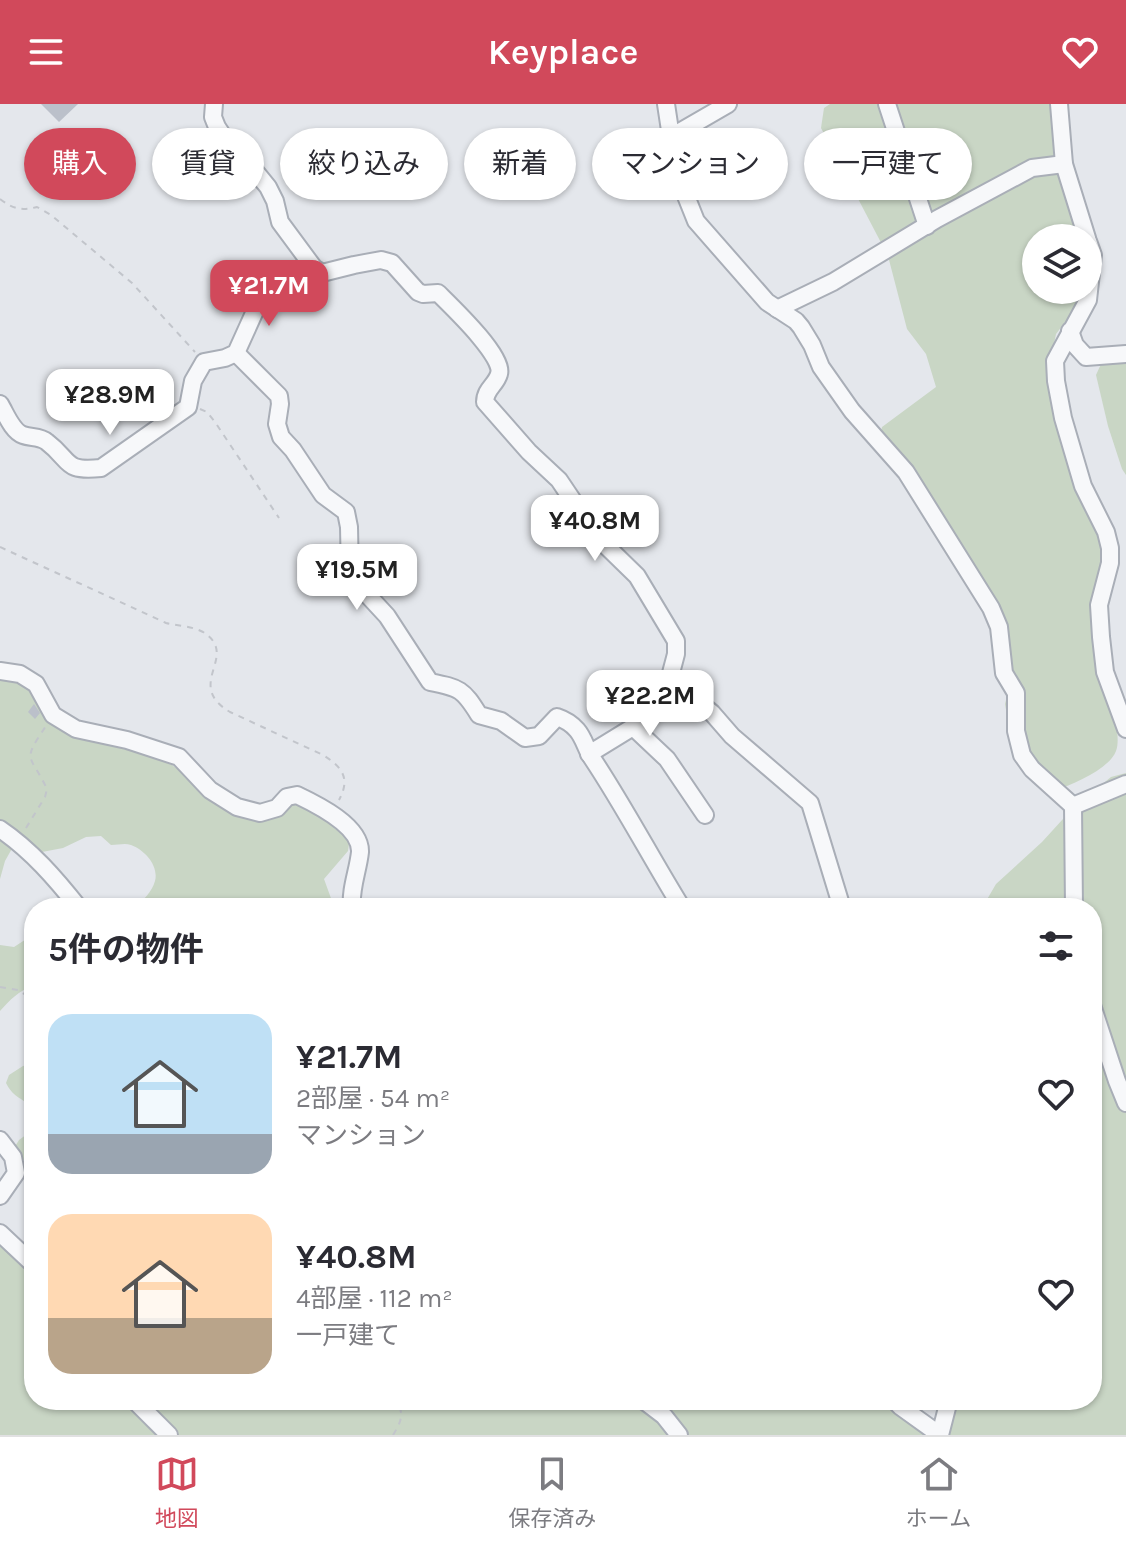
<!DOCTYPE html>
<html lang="ja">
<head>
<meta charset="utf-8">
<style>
  :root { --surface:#fff; --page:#f2f2f3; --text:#2b2b33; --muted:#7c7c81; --line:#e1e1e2; --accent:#d1495b }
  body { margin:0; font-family:Karla,"Noto Sans JP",sans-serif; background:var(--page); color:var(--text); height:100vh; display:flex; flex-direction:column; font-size:30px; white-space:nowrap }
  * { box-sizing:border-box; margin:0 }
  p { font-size:26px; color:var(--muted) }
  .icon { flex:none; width:44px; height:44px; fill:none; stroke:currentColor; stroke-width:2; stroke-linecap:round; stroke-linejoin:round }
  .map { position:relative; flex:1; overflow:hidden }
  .side { position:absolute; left:24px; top:794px; width:1078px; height:512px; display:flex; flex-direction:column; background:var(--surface); border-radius:32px; box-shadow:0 2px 6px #0004 }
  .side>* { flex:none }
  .hud { position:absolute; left:24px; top:24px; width:1078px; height:72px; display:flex; gap:16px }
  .tools { position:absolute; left:1022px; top:120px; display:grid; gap:16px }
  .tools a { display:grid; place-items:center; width:80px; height:80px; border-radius:50%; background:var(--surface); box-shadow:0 2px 6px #0004; font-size:40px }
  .price { position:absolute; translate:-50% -68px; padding:0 18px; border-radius:16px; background:#fff; color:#222; font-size:26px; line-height:52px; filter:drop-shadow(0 2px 4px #0008) }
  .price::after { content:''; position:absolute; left:50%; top:48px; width:24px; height:18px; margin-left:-12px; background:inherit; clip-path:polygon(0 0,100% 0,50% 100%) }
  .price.active { background:var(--accent); color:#fff }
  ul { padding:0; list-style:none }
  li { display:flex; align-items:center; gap:24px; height:200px; padding:0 24px }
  li span { display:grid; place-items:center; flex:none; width:224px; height:160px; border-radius:24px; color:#555 }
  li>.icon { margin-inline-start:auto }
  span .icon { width:96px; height:96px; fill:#fffc; stroke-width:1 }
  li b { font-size:34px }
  h2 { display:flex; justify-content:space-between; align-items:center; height:96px; padding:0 24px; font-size:34px }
  .chip { padding:0 28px; border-radius:36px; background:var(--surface); box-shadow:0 2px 6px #0004; font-size:28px; line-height:72px }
  .chip.active { background:var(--accent); color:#fff }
  header { display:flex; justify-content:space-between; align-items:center; height:104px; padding:0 24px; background:var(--accent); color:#fff; font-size:36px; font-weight:600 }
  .menu { display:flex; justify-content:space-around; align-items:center; height:112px; border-top:2px solid var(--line); background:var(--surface); font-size:22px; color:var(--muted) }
  .menu a { display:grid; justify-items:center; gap:4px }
  .menu .active { color:var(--accent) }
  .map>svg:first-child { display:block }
  .green { fill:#c9d6c5 }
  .building { fill:#bbc0ca }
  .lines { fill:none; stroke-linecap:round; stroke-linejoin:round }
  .minor-casing { stroke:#a9aeb7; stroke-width:20 }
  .path { stroke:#c2c5cb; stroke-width:2; stroke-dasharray:6 6; stroke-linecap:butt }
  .minor { stroke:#f7f8fa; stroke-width:16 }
</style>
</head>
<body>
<header><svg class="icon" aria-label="menu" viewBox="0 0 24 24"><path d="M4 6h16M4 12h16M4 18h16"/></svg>Keyplace<svg class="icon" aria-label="heart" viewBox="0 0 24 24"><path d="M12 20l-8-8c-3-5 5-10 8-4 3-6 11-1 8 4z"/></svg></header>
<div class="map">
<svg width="1126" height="1331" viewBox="0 0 1126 1331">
  <rect width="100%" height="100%" fill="#e4e7ec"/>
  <g class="green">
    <path d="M830 0H1055L1084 134H1036V186H1086L1084 193 1056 230 1050 260 1052 301 1090 407 1098 424 1102 448 1100 475 1117 621C1117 629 1119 639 1116 647 1109 665 1074 680 1056 686L1009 623 1005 600 1010 580 992 507 880 332 882 323 936 283 926 250 907 225 888 152 821 24 824 4Z"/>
    <polygon points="1126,251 1126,371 1122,365 1108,322 1096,271 1101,260"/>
    <path d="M0 573 20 575 53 619 121 639 172 661 246 714 273 713 293 698 320 707 350 733 348 747 324 775 332 797 339 804H135C143 796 152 788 155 777 159 762 145 746 131 741 125 739 118 741 111 741L101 732 86 733 63 744 42 748 27 740 14 741 5 757 0 775Z"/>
    <polygon points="1126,669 1126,1331 937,1331 940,1296 1092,1296 1092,804 982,804 996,780 1042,738 1073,704 1111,673"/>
    <path d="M34 830V882C19 886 10 896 0 907V841L14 843Z"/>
    <path d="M34 959V1006C23 993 14 995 6 979L9 971 23 962Z"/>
    <polygon points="34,1025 34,1063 18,1052 14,1044 19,1036"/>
    <polygon points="9,1131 29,1141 34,1134 34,1296 902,1296 929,1331 0,1331 0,1133"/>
  </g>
  <g class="building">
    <polygon points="41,0 78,0 59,18"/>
    <polygon points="34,600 40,609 35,615 28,608"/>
  </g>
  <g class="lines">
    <g class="minor-casing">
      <g id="minor">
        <polyline points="214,0 213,13 217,23 240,58 255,67 268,83 275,97 280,118 314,164 322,169"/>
        <polyline points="666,0 671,33 684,87 696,117 767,198 796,217 801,223 812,241 821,263 852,307 906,368 991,504 999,523 1004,569 1016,589 1016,627 1022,651 1032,665 1073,702 1074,804"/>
        <polyline points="887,0 927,122"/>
        <polyline points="1059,0 1064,60 1087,134"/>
        <polyline points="671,33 728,0"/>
        <polyline points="1088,137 1093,151 1088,196 1055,257 1056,277 1063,314 1083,382 1106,428 1110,444 1110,459 1099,501 1101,533 1105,568 1126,625"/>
        <polyline points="777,205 833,178 937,115 1032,64 1064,60"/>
        <polyline points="1070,227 1075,241 1086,253 1126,250"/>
        <path d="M236 249 279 292 280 300 277 320 281 333 293 346 323 391 346 408 349 423 350 472 387 512 430 578C460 584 463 585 479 611L501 617 525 634 539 632 557 613C566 616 571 619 577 626 584 634 586 645 592 654 624 702 651 754 682 804"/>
        <path d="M0 300C6 310 12 327 23 331 31 334 40 332 47 338 72 357 63 368 101 364L188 303 193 277 204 258 225 254 236 249 264 187 273 177 283 174 303 181 312 178 322 169 354 161 381 156 392 159 418 188 423 190 438 189C451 202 505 253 499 270 496 281 485 285 485 298L529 348 559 376 598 434 637 472 676 537V550L671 569 674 577 712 609 732 632 810 699 842 804"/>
        <path d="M0 567 20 570 36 580 53 611 76 625 127 636 179 653 210 686 237 703 260 709 277 704 287 693 297 691C318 701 361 722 360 748 358 767 350 785 352 804"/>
        <polyline points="633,623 667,655 705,711"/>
        <polyline points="589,650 633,623 672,572"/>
        <polyline points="1073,702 1126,680"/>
        <path d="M0 725C31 746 56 775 79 804"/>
        <polyline points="1092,901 1117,977 1126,999"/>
        <polyline points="0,1036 13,1053 16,1069 0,1092"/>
        <polyline points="0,1129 34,1161"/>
        <polyline points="134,1296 169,1331"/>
        <polyline points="643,1296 664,1312 679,1331"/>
        <polyline points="894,1296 901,1303 940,1331"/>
        <polyline points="940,1331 949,1296"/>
      </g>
    </g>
    <g class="path">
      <path d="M0 95C13 105 21 107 37 103L51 111 132 179 195 248"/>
      <polyline points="200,305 207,308 215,318 279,414"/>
      <path d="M0 443 166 519C178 522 192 522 203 528 241 552 183 580 230 608L323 651C342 663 351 674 339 696"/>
      <path d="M26 724 45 693 47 685C30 649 21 659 46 622"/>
      <polyline points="0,883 18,886 34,896"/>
      <path d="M393 1331C401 1318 405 1310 396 1296"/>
    </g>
    <use href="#minor" class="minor"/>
  </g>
</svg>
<div class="tools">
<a><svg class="icon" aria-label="layers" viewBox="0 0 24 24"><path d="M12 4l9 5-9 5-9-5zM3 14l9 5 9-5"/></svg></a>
</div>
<b class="price active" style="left:269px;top:224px">¥21.7M</b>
<b class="price" style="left:110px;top:333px">¥28.9M</b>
<b class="price" style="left:595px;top:459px">¥40.8M</b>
<b class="price" style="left:357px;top:508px">¥19.5M</b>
<b class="price" style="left:650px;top:634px">¥22.2M</b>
<div class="hud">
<a class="chip active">購入</a>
<a class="chip">賃貸</a>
<a class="chip">絞り込み</a>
<a class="chip">新着</a>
<a class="chip">マンション</a>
<a class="chip">一戸建て</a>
</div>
<section class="side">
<h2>5件の物件<svg class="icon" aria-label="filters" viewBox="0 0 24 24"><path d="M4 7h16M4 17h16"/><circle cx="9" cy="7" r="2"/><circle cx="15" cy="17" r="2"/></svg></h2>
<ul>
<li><span style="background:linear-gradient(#bfe0f5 75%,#9aa5b1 0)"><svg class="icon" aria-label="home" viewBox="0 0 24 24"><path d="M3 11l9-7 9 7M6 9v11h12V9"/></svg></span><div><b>¥21.7M</b><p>2部屋 · 54 m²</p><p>マンション</p></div><svg class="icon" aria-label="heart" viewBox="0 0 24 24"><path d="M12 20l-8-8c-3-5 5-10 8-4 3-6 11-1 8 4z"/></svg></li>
<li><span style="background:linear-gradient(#ffd9b3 65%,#b9a48a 0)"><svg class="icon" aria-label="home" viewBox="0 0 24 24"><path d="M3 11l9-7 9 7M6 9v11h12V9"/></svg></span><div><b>¥40.8M</b><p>4部屋 · 112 m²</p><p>一戸建て</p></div><svg class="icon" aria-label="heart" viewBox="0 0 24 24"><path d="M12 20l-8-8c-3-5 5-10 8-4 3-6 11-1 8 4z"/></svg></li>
</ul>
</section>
</div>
<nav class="menu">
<a class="active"><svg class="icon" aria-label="map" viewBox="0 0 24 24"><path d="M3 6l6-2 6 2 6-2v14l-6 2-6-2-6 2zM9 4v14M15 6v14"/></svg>地図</a>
<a><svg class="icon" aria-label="saved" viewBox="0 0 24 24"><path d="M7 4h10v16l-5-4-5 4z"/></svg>保存済み</a>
<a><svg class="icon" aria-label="home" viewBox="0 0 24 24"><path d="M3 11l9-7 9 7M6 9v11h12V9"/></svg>ホーム</a>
</nav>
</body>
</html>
